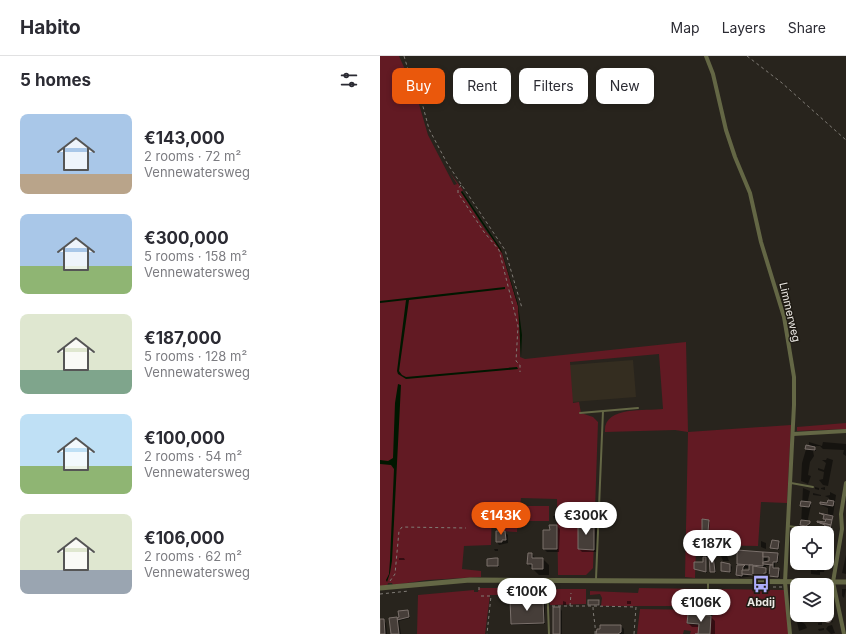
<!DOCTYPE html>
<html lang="en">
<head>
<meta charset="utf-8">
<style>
  :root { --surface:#fff; --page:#f7f7f7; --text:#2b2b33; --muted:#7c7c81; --line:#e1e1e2; --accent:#ea580c }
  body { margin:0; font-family:Inter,sans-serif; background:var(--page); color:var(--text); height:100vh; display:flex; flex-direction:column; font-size:15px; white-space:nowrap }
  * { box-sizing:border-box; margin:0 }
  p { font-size:13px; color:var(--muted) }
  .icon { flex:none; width:22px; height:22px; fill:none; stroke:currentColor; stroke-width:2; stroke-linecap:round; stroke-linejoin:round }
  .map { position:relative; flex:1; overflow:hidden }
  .drawer { display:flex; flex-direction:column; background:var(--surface); width:380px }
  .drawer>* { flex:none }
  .top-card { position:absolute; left:12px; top:12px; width:380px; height:36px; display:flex; gap:8px }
  .buttons { position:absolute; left:410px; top:470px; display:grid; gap:8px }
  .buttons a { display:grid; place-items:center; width:44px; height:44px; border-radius:8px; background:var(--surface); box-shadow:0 2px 6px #0003; font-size:20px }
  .price { position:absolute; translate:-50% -34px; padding:0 9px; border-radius:14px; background:#fff; color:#222; font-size:13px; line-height:26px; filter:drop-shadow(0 1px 2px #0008) }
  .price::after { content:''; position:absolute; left:50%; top:24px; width:12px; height:9px; margin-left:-6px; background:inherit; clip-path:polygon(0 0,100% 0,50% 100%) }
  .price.on { background:var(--accent); color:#fff }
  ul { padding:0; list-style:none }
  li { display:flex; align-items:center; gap:12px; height:100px; padding:0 20px }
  li span { display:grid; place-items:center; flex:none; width:112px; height:80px; border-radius:8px; color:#555 }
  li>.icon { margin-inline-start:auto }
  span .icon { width:48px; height:48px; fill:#fffc; stroke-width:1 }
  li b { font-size:17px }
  h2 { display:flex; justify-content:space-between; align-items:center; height:48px; padding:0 20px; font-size:17px }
  .tag { padding:0 14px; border-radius:8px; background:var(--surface); box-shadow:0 2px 6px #0003; font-size:14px; line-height:36px }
  .tag.on { background:var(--accent); color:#fff }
  header { display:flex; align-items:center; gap:24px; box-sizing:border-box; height:56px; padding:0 20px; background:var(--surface); border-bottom:1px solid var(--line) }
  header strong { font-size:19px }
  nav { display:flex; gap:22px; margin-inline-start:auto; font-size:14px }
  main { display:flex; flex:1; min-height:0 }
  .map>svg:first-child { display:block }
  .built { fill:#342d20 }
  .green { fill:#621a23 }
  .water { fill:#001700 }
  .shadow { fill:#0007; fill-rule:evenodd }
  .building { fill:#463e39; stroke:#7a706b }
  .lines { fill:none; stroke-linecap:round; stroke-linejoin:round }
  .path { stroke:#807c76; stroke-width:1; stroke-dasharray:3 3; stroke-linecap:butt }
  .service { stroke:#646745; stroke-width:2 }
  .minor { stroke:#646745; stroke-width:4 }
  .tertiary { stroke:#646745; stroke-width:5 }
  .labels { text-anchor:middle; stroke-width:3; stroke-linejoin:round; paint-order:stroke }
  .street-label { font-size:11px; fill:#ece9e4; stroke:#1f1b14 }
  .poi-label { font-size:11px; font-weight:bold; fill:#ece9e4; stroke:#1f1b14 }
</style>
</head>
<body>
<header>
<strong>Habito</strong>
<nav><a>Map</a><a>Layers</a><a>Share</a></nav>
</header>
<main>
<section class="drawer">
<h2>5 homes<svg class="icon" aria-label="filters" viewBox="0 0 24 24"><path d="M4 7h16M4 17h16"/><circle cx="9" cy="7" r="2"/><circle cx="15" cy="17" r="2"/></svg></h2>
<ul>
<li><span style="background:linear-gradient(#a9c7e8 75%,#b9a48a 0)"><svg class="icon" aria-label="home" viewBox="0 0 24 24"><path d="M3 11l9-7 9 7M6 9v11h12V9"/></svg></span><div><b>€143,000</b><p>2 rooms · 72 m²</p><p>Vennewatersweg</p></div></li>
<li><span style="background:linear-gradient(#a9c7e8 65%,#8fb573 0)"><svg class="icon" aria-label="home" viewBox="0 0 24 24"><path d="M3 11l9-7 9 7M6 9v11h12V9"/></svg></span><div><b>€300,000</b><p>5 rooms · 158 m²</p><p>Vennewatersweg</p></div></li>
<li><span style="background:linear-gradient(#dfe7d0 70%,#7fa58c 0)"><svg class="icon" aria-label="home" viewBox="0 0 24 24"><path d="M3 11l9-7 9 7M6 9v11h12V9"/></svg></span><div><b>€187,000</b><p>5 rooms · 128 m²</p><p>Vennewatersweg</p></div></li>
<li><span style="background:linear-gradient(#bfe0f5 65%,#8fb573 0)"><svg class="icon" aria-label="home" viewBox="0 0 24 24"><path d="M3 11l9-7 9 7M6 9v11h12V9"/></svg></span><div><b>€100,000</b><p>2 rooms · 54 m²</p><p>Vennewatersweg</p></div></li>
<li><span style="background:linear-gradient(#dfe7d0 70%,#9aa5b1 0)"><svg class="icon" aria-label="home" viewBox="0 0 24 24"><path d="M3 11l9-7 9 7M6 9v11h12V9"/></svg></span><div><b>€106,000</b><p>2 rooms · 62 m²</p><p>Vennewatersweg</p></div></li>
</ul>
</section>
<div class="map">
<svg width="466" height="578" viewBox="0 0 466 578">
  <rect width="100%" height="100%" fill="#28241d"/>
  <polygon class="built" points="253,304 256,341 192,346 189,309"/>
  <g class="green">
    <path d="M0 0H19L36 38 48 79 74 129 77 128 70 117 83 134 81 136 106 175 121 193 138 250 140 267V301L145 303 306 286 308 376 411 369 407 447 381 446 378 490 328 489V491H316L315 522 305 521 308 376 295 374 225 376C223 350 265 355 283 353L279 298 190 306 193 347 199 346 201 357 213 361 218 366 213 512 206 519H178L177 443 141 442 140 450H169V465H140V451H138L137 476 122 475V450H112L111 489 84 490 82 513 101 515V521L47 524 13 529 12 527H8L7 530H0Z"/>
    <polygon points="466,367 466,373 417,375 417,371"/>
    <polygon points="99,532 156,532 156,539 110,539 105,578 37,578 38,539 94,534 94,536 98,536"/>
    <polygon points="259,532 321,533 321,538 326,541 326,546 321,550 221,550 222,542 220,538 210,539 210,535 258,537"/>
    <polygon points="170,533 206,533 206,548 170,549"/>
    <polygon points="337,533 404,534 409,578 329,578 330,563 333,559 331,542 336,538"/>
    <polygon points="260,553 320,554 322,559 308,558 307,568 319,569 319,578 310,578 311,575 304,574 303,578 257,578"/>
  </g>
  <g class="water">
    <polygon points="82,135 121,193 138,248 142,279 141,301 138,250 122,197 81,136"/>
    <polygon points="125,231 125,233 29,244 19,315 22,319 26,321 137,311 138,313 26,323 18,318 17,315 26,244 0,247 0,245"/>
    <polygon points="18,328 21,329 12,505 10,517 7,526 6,524 9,518 10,504 14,413 11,409 0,408 0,404 8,405 13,402 15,347"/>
  </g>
  <g class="shadow">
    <polygon points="429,386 442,390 443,386 466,388 466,400 463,398 464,394 443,393 440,390 433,390 436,393 436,395 433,395 434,400 430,406 428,419 431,420 428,428 421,425 422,407 427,390 431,391 429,389"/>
    <polygon points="447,402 453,404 448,430 443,429 439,424 443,423 444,416 438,414 438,412 444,414 446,407 442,404 446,404"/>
    <polygon points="435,431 439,432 439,434 435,433"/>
    <polygon points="445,431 445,434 441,433 441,432"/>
    <polygon points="423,432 430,435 428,444 431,449 428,463 430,468 428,471 421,468"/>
    <polygon points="450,436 456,439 451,474 447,474 445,470 438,467 438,466 446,467 444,459 444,457 448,458 448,452 441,449 441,447 448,449 449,442 445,440 450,439"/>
    <polygon points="433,437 441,439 441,440 433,439"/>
    <polygon points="173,460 176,460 177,463 174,463"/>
    <polygon points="328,465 330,466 329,477 324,477 323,475"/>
    <polygon points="199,468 214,468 217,471 217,496 202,496 199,493"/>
    <polygon points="177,470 180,473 179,496 167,496 164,493 171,475"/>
    <polygon points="432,472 436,473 435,476 432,475"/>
    <polygon points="438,473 442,474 442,477 438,476"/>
    <polygon points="125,476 128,479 128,487 119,489 117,486"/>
    <polygon points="447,479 452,482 447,503"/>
    <polygon points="381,485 386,487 386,493 381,491"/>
    <polygon points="398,486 400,487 399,494 392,493 391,492"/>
    <polygon points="332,492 335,492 335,496 331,495"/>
    <polygon points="114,493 118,493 118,495 115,495"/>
    <path d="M358 495 397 498 399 500 398 507H395V513L400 515V522L386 519V523L377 522 374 520 360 522 357 519 360 510 358 508ZM387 502H390V506H387ZM386 510H391L390 517 386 513ZM365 512H370V515H365Z"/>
    <polygon points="320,497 327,499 327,517 315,513 324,507 324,502 320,501"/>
    <polygon points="152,498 156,503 163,503 169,509 169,519 159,519 148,508"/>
    <polygon points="466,499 466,518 462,517"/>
    <polygon points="333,500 335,502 336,517 331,515"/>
    <polygon points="341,500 347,500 349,505 343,505"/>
    <polygon points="19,502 24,502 25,504 19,504"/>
    <polygon points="118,503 119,511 110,511 108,509"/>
    <polygon points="418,507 425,507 424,514 417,511"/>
    <polygon points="439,507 446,507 444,516 440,516 440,519 431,518 431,514 437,515 438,512 434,510 435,509 438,509"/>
    <polygon points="350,509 352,511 351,517 342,515"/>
    <polygon points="462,533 466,533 464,542 462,540"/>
    <polygon points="413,539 417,539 417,546 413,545"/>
    <polygon points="447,539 449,547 447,548"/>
    <polygon points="163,544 165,546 165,568 133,569 132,568"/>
    <polygon points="183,545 186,546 186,549 183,549"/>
    <polygon points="219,545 221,550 211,550 209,548"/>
    <rect x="247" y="545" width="4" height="3"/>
    <polygon points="180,552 182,555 182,578 174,578"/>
    <polygon points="417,553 417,559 426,559 417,563 415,554"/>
    <polygon points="449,553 451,558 449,559 453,566 447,567 445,563 449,560 447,559 447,554"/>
    <polygon points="28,555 30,562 19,565 21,578 12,578 17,563"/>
    <polygon points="436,559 439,559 440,561 437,562"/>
    <polygon points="331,561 335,565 335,578 319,578 320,571 312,571 308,567"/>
    <polygon points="0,564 3,564 6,567 7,578 0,578"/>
    <polygon points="420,565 425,568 427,572 419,575 417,566"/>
    <polygon points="442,566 442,569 438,569 438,567"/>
    <polygon points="452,569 455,577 451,578 446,573 448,570"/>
    <polygon points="241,570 244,573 244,578 217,578"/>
    <polygon points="438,573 444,572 444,574 439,575"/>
  </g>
  <g class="building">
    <polygon points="426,389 435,391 435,394 425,393"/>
    <polygon points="448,444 454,445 453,450 440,448 440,446 447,447"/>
    <polygon points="421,445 431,446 430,448 429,451 420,450"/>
    <polygon points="439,457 453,460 452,464 443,463 444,459"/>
    <polygon points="322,463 329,464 328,476 322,475"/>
    <polygon points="446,463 452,464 451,469 437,466 437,465 445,466"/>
    <polygon points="421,464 430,465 430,467 426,470 420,469"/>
    <polygon points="437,466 451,469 450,473 444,472 445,469"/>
    <polygon points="198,467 214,467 214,494 198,493"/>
    <polygon points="169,469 177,469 177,493 163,493 163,474 170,474"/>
    <polygon points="116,475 125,475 126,484 122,484 122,486 116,486"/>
    <polygon points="392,484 399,485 398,493 390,492"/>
    <polygon points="357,494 383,496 383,510 357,508"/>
    <polygon points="383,496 398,497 397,506 393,506 393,509 383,508 383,506 389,505 389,501 383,501"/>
    <polygon points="148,497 152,497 152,502 163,502 163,513 152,513 152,508 147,508"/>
    <polygon points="329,499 333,499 335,516 330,516"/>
    <polygon points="323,501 326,501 326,516 314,513 314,506 323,506"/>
    <polygon points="115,502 118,502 118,510 107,510 107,503"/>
    <polygon points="341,506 350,508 350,516 341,515"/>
    <polygon points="357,509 365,509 363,511 362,520 356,519"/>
    <polygon points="369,509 373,509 373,519 362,518 362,514 369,514"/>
    <polygon points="390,509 393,509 393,512 399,512 398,521 389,520"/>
    <polygon points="373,510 386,512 386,517 384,517 384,520 373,520"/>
    <polygon points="163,543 164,567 131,568 130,544"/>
    <rect x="208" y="544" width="11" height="5"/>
    <rect x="173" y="551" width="7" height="27"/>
    <polygon points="28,554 29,561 17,564 17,562 19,561 18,555"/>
    <polygon points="308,558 331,560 330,578 315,578 318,578 319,568 307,567"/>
    <circle cx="448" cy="563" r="3.5"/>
    <polygon points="17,561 19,578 11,578 9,562"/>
    <polygon points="0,563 4,563 5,578 0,578"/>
    <polygon points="220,569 241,569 241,576 238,578 216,578 217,573 220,573"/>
  </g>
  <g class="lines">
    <g class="path">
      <polyline points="24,0 30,20 41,43 49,73 67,107 125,194 142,252"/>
      <polyline points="367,0 402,27 466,84"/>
      <polyline points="81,129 78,133 78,137 104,176 119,194 138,270 136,305 140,309 140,316"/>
      <polyline points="10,525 15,518 19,475 22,471 86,472"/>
      <polyline points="393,531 402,531"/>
      <polyline points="99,534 99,529"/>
      <polyline points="0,538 29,535"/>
      <polyline points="101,540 111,540 107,578"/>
      <path d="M172 550H213C213 560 216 569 215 578"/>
      <polyline points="190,550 191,537"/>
      <polyline points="214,550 256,551 254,578"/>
    </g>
    <g class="service">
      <polyline points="200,357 258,352"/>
      <polyline points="411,427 433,431"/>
      <polyline points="408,470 429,473"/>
      <polyline points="216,523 223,355"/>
      <polyline points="167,524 169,578"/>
      <polyline points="328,538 328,526"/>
      <polyline points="328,555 328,541"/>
    </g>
    <g class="minor">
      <polyline points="326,0 333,18 346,74 355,101 370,137 381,186 404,261 414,321 414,349 405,526 410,578"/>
      <polyline points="413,378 466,375"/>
      <polyline points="464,578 453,526 462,473 461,458 466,427"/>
    </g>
    <polyline class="tertiary" points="0,532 90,524 466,526"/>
  </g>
  <defs>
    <g id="bus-bare" transform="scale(1.38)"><path d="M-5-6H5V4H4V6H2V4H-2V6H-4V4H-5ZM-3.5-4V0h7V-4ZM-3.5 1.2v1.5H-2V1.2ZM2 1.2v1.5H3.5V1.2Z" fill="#aeaefa" stroke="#1f1b14" stroke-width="2.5" paint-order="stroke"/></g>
  </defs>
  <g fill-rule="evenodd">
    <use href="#bus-bare" x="381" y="528"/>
  </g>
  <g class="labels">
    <g class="street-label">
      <text transform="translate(410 256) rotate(77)" y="4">Limmerweg</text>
    </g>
    <g class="poi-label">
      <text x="381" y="550">Abdij</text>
    </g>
  </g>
</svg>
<div class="buttons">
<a><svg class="icon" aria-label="locate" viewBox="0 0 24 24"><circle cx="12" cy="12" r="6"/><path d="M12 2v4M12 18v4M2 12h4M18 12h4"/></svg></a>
<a><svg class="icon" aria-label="layers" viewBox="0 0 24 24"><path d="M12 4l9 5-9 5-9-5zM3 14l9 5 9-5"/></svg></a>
</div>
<b class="price on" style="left:121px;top:480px">€143K</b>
<b class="price" style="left:206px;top:480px">€300K</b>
<b class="price" style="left:332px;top:508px">€187K</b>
<b class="price" style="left:147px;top:556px">€100K</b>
<b class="price" style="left:321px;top:567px">€106K</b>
<div class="top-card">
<a class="tag on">Buy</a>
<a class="tag">Rent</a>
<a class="tag">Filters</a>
<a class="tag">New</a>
</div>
</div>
</main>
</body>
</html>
